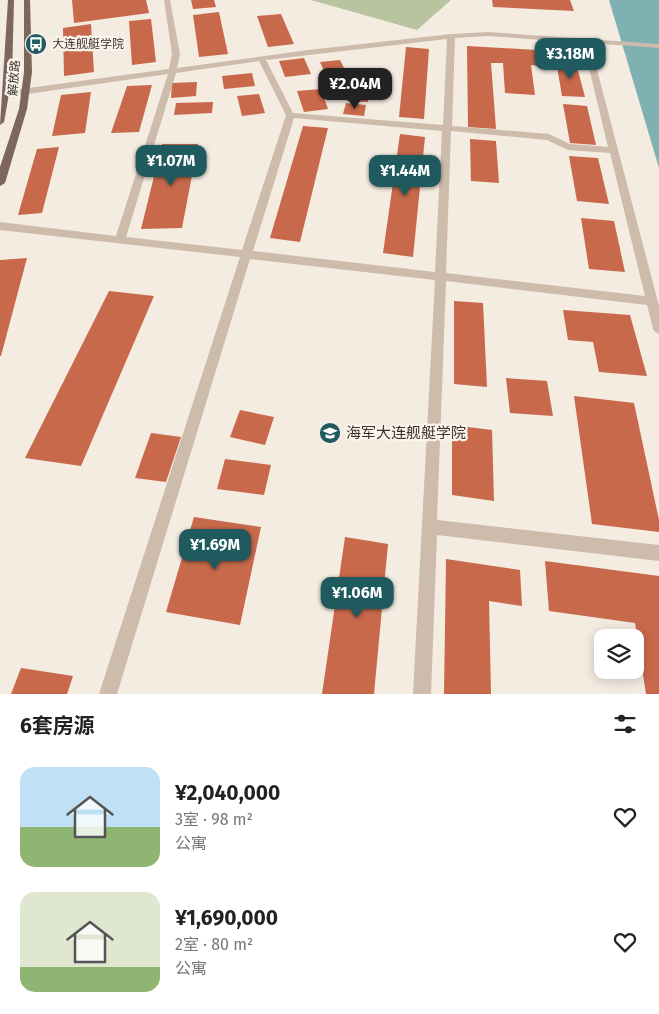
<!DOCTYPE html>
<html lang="zh">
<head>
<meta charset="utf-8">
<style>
  :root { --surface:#fff; --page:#f2f2f2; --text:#222; --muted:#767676; --accent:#1f5a5e }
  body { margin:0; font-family:"Fira Sans","Noto Sans SC",sans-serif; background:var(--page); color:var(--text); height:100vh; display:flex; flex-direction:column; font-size:19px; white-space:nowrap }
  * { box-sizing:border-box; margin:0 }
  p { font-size:16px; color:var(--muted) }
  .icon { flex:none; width:28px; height:28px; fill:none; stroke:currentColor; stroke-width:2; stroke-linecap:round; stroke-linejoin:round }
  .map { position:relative; height:694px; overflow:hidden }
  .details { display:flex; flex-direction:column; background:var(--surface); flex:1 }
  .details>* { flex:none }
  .fabs { position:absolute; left:594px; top:629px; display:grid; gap:10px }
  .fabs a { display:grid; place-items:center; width:50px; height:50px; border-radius:10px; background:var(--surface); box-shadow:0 2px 12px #0003; font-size:25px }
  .price { position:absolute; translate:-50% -42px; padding:0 11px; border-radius:10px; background:var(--accent); color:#fff; font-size:16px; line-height:32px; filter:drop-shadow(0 1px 2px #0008) }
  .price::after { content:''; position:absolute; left:50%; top:30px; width:15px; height:11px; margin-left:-8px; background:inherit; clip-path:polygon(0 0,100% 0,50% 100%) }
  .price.selected { background:#222; color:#fff }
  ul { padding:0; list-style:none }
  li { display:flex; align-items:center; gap:15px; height:125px; padding:0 20px }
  li span { display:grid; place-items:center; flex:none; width:140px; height:100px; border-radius:15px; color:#555 }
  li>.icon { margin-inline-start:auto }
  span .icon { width:60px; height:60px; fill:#fffc; stroke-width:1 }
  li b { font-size:21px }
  h2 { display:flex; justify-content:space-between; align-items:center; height:60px; padding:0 20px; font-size:21px }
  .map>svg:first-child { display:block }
  .green { fill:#b8c4a0 }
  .water { fill:#7fb0b2 }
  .building { fill:#c8694b }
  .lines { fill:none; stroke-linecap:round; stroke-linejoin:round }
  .minor { fill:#cdbbac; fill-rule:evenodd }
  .primary { fill:#7d675c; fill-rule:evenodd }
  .labels { text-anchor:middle; stroke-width:4.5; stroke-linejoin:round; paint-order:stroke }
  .far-poi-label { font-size:12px; fill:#3b302b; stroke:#fbf5ee; text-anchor:start }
  .far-street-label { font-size:12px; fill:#3b302b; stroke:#fbf5ee }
  .poi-label { font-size:15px; fill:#3b302b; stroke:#fbf5ee; text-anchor:start }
</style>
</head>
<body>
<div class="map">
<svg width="659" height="694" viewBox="0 0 659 694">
  <rect width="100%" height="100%" fill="#f4ebe1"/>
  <polygon class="green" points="311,0 451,0 417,30"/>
  <polygon class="water" points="609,0 659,0 659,168"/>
  <g class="building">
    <polygon points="72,0 146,0 149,13 74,23"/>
    <polygon points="191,0 214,0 216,7 193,9"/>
    <polygon points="492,0 570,0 574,11 493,7"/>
    <polygon points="219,12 228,54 199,57 193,15"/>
    <polygon points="281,14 294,44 268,47 257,16"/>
    <polygon points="151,19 156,62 132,65 129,21"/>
    <polygon points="91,24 94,72 64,76 63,28"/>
    <polygon points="467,46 537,50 540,66 531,65 535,95 505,93 503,63 491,63 496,129 468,127"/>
    <polygon points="406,47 429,49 424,119 399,117"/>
    <polygon points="304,58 311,74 285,77 279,61"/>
    <polygon points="340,60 348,76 327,78 320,62"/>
    <polygon points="556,61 576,63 585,97 562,96"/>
    <polygon points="252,73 255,86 224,89 222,76"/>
    <polygon points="350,81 370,82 368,102 347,101"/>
    <polygon points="197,82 196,96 171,98 172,83"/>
    <polygon points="152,85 139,132 111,133 127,86"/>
    <polygon points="321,89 328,109 304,112 297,91"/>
    <polygon points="91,92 85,133 52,136 61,95"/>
    <polygon points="259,94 265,113 242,116 237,96"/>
    <polygon points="213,102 212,113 174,115 176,103"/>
    <polygon points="346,103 366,105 364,116 343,114"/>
    <polygon points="563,104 587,106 596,145 570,143"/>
    <polygon points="303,126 328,128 300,242 270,238"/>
    <polygon points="400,134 425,137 413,257 383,253"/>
    <polygon points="470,139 496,141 499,183 471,181"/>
    <polygon points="162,144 198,144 182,228 141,229"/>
    <polygon points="59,147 42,213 18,215 37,149"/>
    <polygon points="569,156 598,158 609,204 577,201"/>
    <polygon points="581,218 614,221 625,272 589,269"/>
    <polygon points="27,258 1,356 0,356 0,260"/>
    <polygon points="109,291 154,296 81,466 25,458"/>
    <polygon points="454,301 483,303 487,387 454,384"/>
    <polygon points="563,310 630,315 647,376 599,372 593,342 568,340"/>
    <polygon points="506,378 547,381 553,416 510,413"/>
    <polygon points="574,396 634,403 659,520 659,532 592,524"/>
    <polygon points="240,410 274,417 265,445 230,437"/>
    <polygon points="452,425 492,430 494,501 452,495"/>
    <polygon points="151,433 181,437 166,482 135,478"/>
    <polygon points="225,459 271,465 264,495 217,489"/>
    <polygon points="194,517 261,527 240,625 166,612"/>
    <polygon points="345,537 388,544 374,694 322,694"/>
    <polygon points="446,559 520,570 522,606 489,601 491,694 444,694"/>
    <polygon points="545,561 659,576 659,694 646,694 635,623 549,611"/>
    <polygon points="21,668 73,676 67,694 11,694"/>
  </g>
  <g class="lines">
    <path class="minor" d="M164 0H170L180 54 177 68 308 50 451 34 488 32 659 44V48L590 43 659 306V334L655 332 653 329 647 305 446 281 437 520 659 545V561L437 535 431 694H413L435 280 250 259 117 694H99L240 257 0 230V222L116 236 168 74 6 97 2 94 6 91 169 69 172 54ZM488 36 583 43 608 147 570 144 549 134 452 126 455 38ZM447 39 443 125 293 113 266 60ZM259 61 286 115 242 250 126 237 176 73ZM294 118 442 131 435 272 253 251ZM451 131 547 140 568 150 610 153 645 296 446 273Z"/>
    <g class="primary">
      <polygon points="8,0 14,0 12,77 4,122 0,125"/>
      <polygon points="24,0 30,0 32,72 27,109 5,183 0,186 0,167 19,109 24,72"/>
    </g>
  </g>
  <defs>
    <g id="bus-disc" transform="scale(1.125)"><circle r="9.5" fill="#1f5a5e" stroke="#fbf5ee"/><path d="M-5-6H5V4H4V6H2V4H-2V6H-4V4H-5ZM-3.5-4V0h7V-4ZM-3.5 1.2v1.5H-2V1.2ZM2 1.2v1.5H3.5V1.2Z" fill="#fff"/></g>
    <g id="university-disc" transform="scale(1.125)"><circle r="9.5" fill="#1f5a5e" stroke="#fbf5ee"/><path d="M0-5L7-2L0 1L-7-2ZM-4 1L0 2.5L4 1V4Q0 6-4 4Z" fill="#fff"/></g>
  </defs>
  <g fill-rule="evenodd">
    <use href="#bus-disc" x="36" y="44"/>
    <use href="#university-disc" x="330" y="433"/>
  </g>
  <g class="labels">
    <g class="far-poi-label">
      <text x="52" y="48">大连舰艇学院</text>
    </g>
    <g class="far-street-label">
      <text transform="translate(14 78) rotate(-85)" y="4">解放路</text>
    </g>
    <g class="poi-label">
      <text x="346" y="438">海军大连舰艇学院</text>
    </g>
  </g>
</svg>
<div class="fabs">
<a><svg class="icon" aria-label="layers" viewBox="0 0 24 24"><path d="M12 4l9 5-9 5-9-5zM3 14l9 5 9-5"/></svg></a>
</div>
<b class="price" style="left:570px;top:80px">¥3.18M</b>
<b class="price selected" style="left:355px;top:110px">¥2.04M</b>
<b class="price" style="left:171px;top:187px">¥1.07M</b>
<b class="price" style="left:405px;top:197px">¥1.44M</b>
<b class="price" style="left:215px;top:571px">¥1.69M</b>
<b class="price" style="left:357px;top:619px">¥1.06M</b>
</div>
<section class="details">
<h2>6套房源<svg class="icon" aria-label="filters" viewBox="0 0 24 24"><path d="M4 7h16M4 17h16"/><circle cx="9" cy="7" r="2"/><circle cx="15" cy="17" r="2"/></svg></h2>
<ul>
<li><span style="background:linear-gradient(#bfe0f5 60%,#8fb573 0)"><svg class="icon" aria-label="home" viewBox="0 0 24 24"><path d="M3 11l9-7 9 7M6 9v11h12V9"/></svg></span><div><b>¥2,040,000</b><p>3室 · 98 m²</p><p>公寓</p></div><svg class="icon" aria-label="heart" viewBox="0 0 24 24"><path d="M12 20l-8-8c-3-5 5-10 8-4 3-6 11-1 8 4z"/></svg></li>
<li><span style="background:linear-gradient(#dfe7d0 75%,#8fb573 0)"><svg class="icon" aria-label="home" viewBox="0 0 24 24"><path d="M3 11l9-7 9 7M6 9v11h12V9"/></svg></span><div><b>¥1,690,000</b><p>2室 · 80 m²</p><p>公寓</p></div><svg class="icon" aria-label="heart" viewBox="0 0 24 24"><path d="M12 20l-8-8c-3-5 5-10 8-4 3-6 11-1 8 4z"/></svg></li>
</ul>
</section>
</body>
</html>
